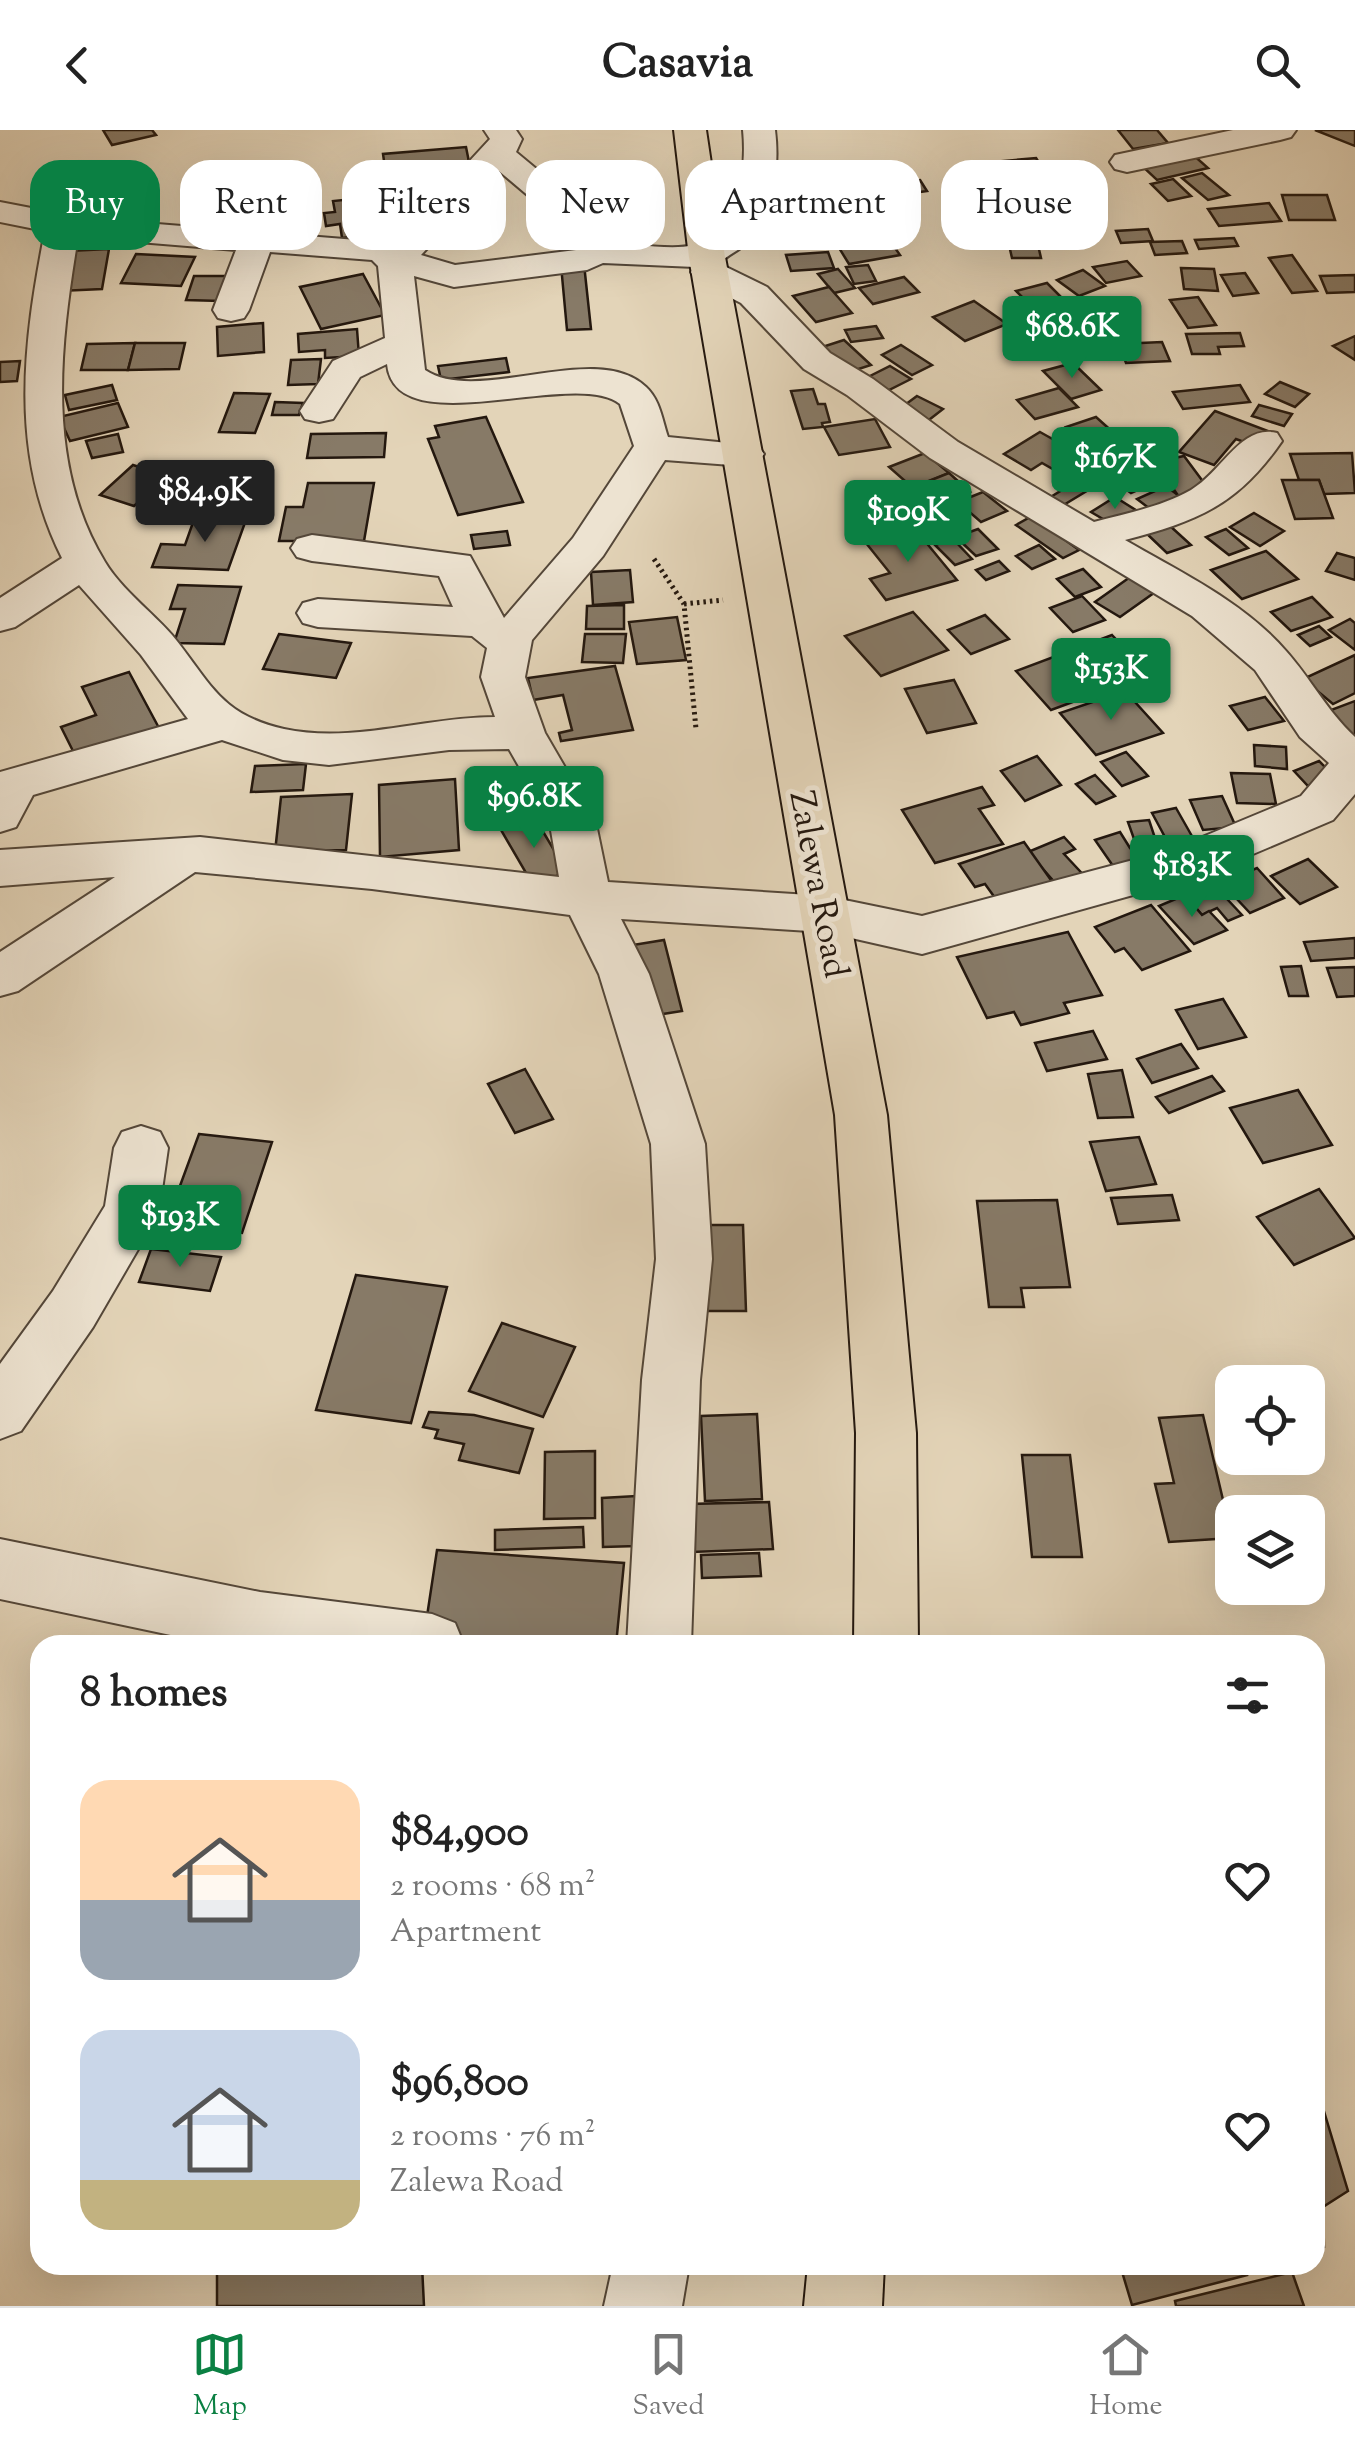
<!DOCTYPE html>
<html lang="en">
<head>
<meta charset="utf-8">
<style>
  :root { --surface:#fff; --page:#f2f2f2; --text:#222; --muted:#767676; --line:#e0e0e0; --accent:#0b8043 }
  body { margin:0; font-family:"Sorts Mill Goudy",serif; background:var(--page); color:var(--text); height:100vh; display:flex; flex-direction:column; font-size:38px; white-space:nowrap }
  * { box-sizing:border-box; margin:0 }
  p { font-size:32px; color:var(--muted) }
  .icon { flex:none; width:55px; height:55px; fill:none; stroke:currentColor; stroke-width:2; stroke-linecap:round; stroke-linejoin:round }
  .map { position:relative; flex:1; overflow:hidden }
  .details { position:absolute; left:30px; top:1505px; width:1295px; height:640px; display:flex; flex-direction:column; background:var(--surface); border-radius:30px; box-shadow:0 10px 40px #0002 }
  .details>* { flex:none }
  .guide { position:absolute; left:30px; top:30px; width:1295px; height:90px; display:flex; gap:20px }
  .fabs { position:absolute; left:1215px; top:1235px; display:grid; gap:20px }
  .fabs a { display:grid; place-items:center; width:110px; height:110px; border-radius:20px; background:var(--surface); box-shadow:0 10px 40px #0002; font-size:50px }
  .price { position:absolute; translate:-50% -85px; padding:0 22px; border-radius:10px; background:var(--accent); color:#fff; font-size:32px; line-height:65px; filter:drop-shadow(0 2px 5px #0008) }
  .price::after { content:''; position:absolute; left:50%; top:60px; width:30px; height:22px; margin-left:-15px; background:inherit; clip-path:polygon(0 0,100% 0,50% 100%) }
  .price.selected { background:#222; color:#fff }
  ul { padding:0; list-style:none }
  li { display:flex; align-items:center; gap:30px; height:250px; padding:0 50px }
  li span { display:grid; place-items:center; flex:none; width:280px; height:200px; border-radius:30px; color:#555 }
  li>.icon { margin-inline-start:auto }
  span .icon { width:120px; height:120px; fill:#fffc; stroke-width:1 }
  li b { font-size:42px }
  h2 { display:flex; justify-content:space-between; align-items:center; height:120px; padding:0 50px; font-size:42px }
  .pill { padding:0 35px; border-radius:30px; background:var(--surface); box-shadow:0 10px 40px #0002; font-size:35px; line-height:90px }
  .pill.selected { background:var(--accent); color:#fff }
  header { display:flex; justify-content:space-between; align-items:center; height:130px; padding:0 50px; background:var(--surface); font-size:45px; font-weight:800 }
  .tab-bar { display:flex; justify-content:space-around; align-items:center; height:140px; border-top:2px solid var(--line); background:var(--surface); font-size:28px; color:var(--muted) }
  .tab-bar a { display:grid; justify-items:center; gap:5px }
  .tab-bar .selected { color:var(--accent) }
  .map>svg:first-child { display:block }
  .building { fill:#877a67; stroke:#24180f; stroke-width:2.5 }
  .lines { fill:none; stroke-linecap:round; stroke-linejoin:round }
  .minor-casing { stroke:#544739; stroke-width:4 }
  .highway-casing { stroke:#24180f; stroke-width:4 }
  .path { stroke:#24180f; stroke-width:5; stroke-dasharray:2.5 4; stroke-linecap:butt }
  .minor { fill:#ede3d1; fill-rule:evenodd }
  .highway { fill:#e3d4b8; fill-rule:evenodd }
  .labels { text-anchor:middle; stroke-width:10; stroke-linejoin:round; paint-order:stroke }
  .street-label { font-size:35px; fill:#24180f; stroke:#ede3d1 }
</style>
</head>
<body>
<header><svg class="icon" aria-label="back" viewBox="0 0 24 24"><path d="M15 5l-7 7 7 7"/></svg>Casavia<svg class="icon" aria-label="search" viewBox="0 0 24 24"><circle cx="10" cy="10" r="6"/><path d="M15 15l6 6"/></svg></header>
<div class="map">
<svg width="1355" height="2176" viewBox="0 0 1355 2176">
  <rect width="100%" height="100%" fill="#e3d4b8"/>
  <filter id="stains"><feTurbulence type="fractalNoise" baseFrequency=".002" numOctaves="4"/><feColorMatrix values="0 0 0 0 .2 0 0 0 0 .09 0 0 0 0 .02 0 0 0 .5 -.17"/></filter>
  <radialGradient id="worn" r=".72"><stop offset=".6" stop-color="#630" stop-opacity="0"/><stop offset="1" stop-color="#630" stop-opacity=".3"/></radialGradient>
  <g class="building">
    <polygon points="103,0 152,0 156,5 112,15"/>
    <polygon points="1118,0 1157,0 1168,13 1133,19"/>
    <polygon points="1315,0 1355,0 1355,16"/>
    <polygon points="466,17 469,32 453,33 455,48 429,50 430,56 388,59 383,24"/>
    <polygon points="1191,23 1208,38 1157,50 1141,35"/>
    <polygon points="1036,28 1052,53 1019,57 1003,31"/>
    <polygon points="1202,43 1229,65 1208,70 1182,48"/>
    <polygon points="777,46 812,47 812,60 776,59"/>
    <polygon points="1173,49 1191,66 1168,71 1151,54"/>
    <polygon points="920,50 927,61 885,67 878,55"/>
    <polygon points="860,58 868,75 836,78 829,61"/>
    <polygon points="392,65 400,102 342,108 340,94 326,96 324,83 335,82 333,71"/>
    <polygon points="1282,65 1327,65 1335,90 1289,90"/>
    <polygon points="1269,73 1281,91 1219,96 1208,79"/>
    <polygon points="1008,83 1015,100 986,102 979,85"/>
    <polygon points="979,92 990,114 962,116 951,95"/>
    <polygon points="1148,99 1153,111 1121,113 1116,101"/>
    <polygon points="886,105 900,125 849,134 836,113"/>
    <polygon points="1234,108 1238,116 1199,119 1195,110"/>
    <polygon points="1182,111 1187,123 1155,125 1150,112"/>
    <polygon points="1009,115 1038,115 1041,128 1012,128"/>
    <polygon points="109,119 102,159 60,161 68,121"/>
    <polygon points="828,122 834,138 791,141 786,125"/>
    <polygon points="136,124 195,127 181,156 121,153"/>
    <polygon points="1292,125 1317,161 1292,163 1269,128"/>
    <polygon points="1127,131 1141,146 1106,153 1093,137"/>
    <polygon points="584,134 591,199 567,200 561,135"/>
    <polygon points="868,135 876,151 854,154 846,137"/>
    <polygon points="1181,138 1214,139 1218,161 1184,159"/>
    <polygon points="838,139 855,158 834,163 818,144"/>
    <polygon points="1083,140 1105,156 1079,166 1057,150"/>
    <polygon points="1245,143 1258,163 1233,166 1221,145"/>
    <polygon points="363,144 385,185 321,199 300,157"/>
    <polygon points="1355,145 1355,162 1327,163 1320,146"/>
    <polygon points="194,146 229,146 221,171 186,170"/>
    <polygon points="904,147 919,162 873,174 859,158"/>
    <polygon points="1047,153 1066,172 1034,179 1016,161"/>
    <polygon points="829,157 852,183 816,192 793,166"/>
    <polygon points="1198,167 1216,195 1188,198 1170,170"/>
    <polygon points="974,171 1007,194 965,211 933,187"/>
    <polygon points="1110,190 1127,209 1108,211 1093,191"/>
    <polygon points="263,193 264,222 218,226 217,197"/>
    <polygon points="876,196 883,208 851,212 845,200"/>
    <polygon points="357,199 359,226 325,228 325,220 299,222 298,204"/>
    <polygon points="1240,203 1244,216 1218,217 1220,224 1192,224 1186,204"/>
    <polygon points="1355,206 1355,230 1333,216"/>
    <polygon points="844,210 871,235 843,244 816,219"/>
    <polygon points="1162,212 1170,231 1126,233 1119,214"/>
    <polygon points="135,213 128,240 81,240 87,214"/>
    <polygon points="135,213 185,213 179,239 128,240"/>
    <polygon points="901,215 932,235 912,245 882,225"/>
    <polygon points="506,228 509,242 441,250 438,236"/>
    <polygon points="321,229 318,254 288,255 291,230"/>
    <polygon points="20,231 17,251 0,252 0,232"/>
    <polygon points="1073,233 1101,260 1071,269 1043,241"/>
    <polygon points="890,236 911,249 885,262 864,249"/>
    <polygon points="1280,252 1309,264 1295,277 1265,264"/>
    <polygon points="112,255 117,270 69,280 65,265"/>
    <polygon points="1240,255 1250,272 1183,279 1173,262"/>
    <polygon points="1059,258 1078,277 1035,289 1017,270"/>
    <polygon points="813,259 818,274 825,274 830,292 822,293 823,297 803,299 791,261"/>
    <polygon points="234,263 270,264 255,303 219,302"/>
    <polygon points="917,266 943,279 925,293 898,280"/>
    <polygon points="275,272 303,273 299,285 272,285"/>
    <polygon points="118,273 128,297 70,311 59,287"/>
    <polygon points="1259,275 1292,284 1284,296 1252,286"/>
    <polygon points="1215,281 1268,301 1255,316 1236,309 1214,335 1179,322"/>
    <polygon points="486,287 523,372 458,385 428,309 439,307 435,296"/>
    <polygon points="1096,287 1115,304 1084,314 1066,297"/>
    <polygon points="875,289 890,317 839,325 824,297"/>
    <polygon points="1040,302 1097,334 1072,350 1042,333 1031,340 1004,324"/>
    <polygon points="386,303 384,327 307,328 311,304"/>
    <polygon points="118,304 123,322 92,328 86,311"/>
    <polygon points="925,323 949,343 913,358 889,337"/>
    <polygon points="1352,323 1355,363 1324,364 1319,350 1299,350 1290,324"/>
    <polygon points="1184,326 1210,361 1179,367 1155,332"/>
    <polygon points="1133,329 1160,350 1131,363 1104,342"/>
    <polygon points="133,335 167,346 134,376 100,365"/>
    <polygon points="949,343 970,362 938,376 916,356"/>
    <polygon points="1282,350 1319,350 1333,388 1295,389"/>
    <polygon points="1077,351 1090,359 1057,379 1044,371"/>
    <polygon points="308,353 374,353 364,411 279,411 286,377 303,377"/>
    <polygon points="1166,356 1183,369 1154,382 1137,369"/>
    <polygon points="983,362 1007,381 981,392 958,372"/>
    <polygon points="1115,367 1139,382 1115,396 1091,382"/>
    <polygon points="1254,383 1284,401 1260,416 1230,397"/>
    <polygon points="196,384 247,387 228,440 152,437 161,414 185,415"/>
    <polygon points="1032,386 1079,420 1063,428 1016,395"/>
    <polygon points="1169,395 1191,415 1167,423 1146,403"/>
    <polygon points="915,399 957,450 886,470 870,449 890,443 866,413"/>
    <polygon points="978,399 998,419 976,426 956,407"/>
    <polygon points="1226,399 1248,418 1229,425 1206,407"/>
    <polygon points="507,401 510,415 474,419 471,405"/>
    <polygon points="953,409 972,429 955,435 935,415"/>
    <polygon points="1039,415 1055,429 1032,439 1016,426"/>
    <polygon points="1266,421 1298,449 1242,469 1211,440"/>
    <polygon points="1337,423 1355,428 1355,450 1326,441"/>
    <polygon points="999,431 1009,441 986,450 976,440"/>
    <polygon points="1083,439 1101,457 1075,467 1057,449"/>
    <polygon points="630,440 633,472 593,475 591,442"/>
    <polygon points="1133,445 1158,460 1120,487 1095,472"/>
    <polygon points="178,455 241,457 224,514 174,513 185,479 170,479"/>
    <polygon points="1082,466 1105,490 1073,502 1050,478"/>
    <polygon points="1312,467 1332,487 1291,501 1271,482"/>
    <polygon points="624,475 624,499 586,499 587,476"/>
    <polygon points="913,482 948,520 881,546 845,506"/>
    <polygon points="985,485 1009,509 971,524 948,500"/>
    <polygon points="677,487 686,530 637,534 629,492"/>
    <polygon points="1350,489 1355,493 1355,520 1329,500"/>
    <polygon points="1319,496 1331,507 1310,516 1298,505"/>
    <polygon points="279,504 351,513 336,548 263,539"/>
    <polygon points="585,504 626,504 623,533 582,532"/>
    <polygon points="1112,505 1149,544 1051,580 1016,541"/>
    <polygon points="1355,525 1355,563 1333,574 1303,549"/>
    <polygon points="615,536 633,600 561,611 559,603 572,600 563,565 533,570 528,548"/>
    <polygon points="129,542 159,598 76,627 61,597 96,585 82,557"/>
    <polygon points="954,550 976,593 927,603 905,559"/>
    <polygon points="1125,561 1163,603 1096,625 1060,583"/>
    <polygon points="1265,567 1284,591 1248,600 1230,576"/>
    <polygon points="1355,571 1355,614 1318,585"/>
    <polygon points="1254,615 1286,617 1287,639 1255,636"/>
    <polygon points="1126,622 1148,646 1122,656 1101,632"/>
    <polygon points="1037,626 1061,655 1025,671 1001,641"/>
    <polygon points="1319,631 1334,646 1308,656 1294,641"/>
    <polygon points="306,634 303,660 251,662 255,636"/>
    <polygon points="1231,643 1270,644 1276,674 1237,673"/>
    <polygon points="1095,645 1115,666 1096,674 1076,654"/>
    <polygon points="455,649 459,720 380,727 379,655"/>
    <polygon points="982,657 994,675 979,679 1003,714 935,733 902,680"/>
    <polygon points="352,664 346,720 275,722 281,667"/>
    <polygon points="1222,666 1236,697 1203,700 1190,670"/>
    <polygon points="1176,678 1197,715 1172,720 1152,683"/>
    <polygon points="535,688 567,742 533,755 501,700"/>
    <polygon points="1149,690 1155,708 1134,709 1128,692"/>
    <polygon points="1120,702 1130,718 1153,713 1165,735 1120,746 1095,710"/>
    <polygon points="1064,707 1075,719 1064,724 1091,753 1065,764 1028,722"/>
    <polygon points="1024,712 1058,760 1003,779 985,754 975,757 959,734"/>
    <polygon points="1308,729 1337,757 1300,774 1271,746"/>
    <polygon points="1257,738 1284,768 1250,783 1222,753"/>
    <polygon points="1213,754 1242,785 1228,791 1217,778 1202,785 1185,765"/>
    <polygon points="1185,765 1202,785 1209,781 1227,800 1194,814 1159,776"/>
    <polygon points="1151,775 1190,821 1142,840 1124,818 1115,822 1095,797"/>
    <polygon points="1068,802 1102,865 1064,873 1069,883 1021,895 1014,882 987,888 957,827"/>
    <polygon points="1355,808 1355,828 1311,831 1304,812"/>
    <polygon points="664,810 682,881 650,886 633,815"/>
    <polygon points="1301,836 1308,866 1289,866 1281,837"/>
    <polygon points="1355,837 1355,866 1337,867 1327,838"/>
    <polygon points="1223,869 1246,907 1198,919 1176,880"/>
    <polygon points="1093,901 1107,929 1047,941 1035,913"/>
    <polygon points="1181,914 1198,938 1152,953 1137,929"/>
    <polygon points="525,939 553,989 515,1003 488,954"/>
    <polygon points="1122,940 1133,987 1098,988 1088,944"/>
    <polygon points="1212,946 1224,961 1169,983 1156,967"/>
    <polygon points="1298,960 1332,1015 1263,1033 1230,978"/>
    <polygon points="199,1004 272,1012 242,1103 166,1094"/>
    <polygon points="1139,1007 1156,1054 1106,1061 1090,1012"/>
    <polygon points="1319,1059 1355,1108 1294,1135 1257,1087"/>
    <polygon points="1172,1065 1179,1090 1118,1094 1111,1068"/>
    <polygon points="1057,1070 1070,1157 1021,1158 1024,1177 989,1177 977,1071"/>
    <polygon points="703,1095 743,1095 746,1181 704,1181"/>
    <polygon points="151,1119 221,1127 210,1161 139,1152"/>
    <polygon points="356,1145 447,1157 411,1293 316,1280"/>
    <polygon points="502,1193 575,1217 543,1287 469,1261"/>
    <polygon points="429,1282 474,1285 533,1299 519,1343 459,1330 464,1314 435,1308 438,1300 423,1297"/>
    <polygon points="757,1284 762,1369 705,1371 701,1286"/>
    <polygon points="1203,1285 1232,1408 1169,1412 1155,1354 1174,1353 1159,1288"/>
    <polygon points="595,1321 595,1388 544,1389 545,1322"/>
    <polygon points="1022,1325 1070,1325 1082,1427 1032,1427"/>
    <polygon points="636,1366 637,1416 603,1417 602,1368"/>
    <polygon points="769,1372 773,1419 692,1422 689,1374"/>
    <polygon points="583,1397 584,1417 495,1420 495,1400"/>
    <polygon points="437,1420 624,1433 616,1515 549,1515 424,1506"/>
    <polygon points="759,1423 761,1446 702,1448 701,1425"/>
    <polygon points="1323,1978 1348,2061 1323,2077 1324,2117 1315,2119 1315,1979"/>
    <polygon points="217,2135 422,2135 424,2176 217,2176"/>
    <polygon points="1120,2135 1244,2135 1247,2145 1132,2175"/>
    <polygon points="1292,2142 1304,2176 1176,2176 1175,2171"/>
  </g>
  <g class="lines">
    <g class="minor-casing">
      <g id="minor">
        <path d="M484 0H516L522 9 516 22 575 71 605 112C628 113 673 121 693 115 739 103 747 40 743 0H775C780 39 773 85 744 115 736 123 727 124 720 134L767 157 830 223 873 249 958 312 1094 392C1127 383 1161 377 1191 360 1223 341 1241 294 1277 303L1282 311C1238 375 1198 391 1125 410 1180 442 1244 472 1286 521 1311 549 1327 581 1355 607V664L1333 690 1201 746 922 824 825 802 621 789 649 844 705 1014 712 1129 700 1250 691 1515H627L642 1250 656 1129 651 1014 599 844 570 785 372 759 195 742 18 861 0 866V822L115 747 0 756V720L200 707 559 747 549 689 509 619 449 620 329 635 283 630 222 610 33 665 16 697 0 702V642L188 589 141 525 79 455 15 497 0 501V468L62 428C9 323 23 213 45 101L0 92V72L83 88 394 113 490 9ZM499 41 551 85 576 120 455 135 421 125ZM78 107 236 120 213 180 218 188 231 191 244 188 249 180 270 122 372 130 378 136 385 208 333 231 300 281 305 289 319 292 333 289 360 247 387 234C395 316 575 237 620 274L634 316 573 408 504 488 470 426 312 405 297 409 291 418 297 427 312 431 439 446 453 477 318 469 303 473 297 483 303 493 318 497 472 506 487 518 481 547 495 587C425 587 353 614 284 599 218 584 210 551 172 505 151 481 122 460 105 432 45 334 60 216 78 107ZM603 133 695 137 691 142 696 150 741 173 804 239 847 265 930 328 1192 486 1255 540 1300 607 1329 633 1301 666 1171 720 922 786 825 766 608 752 595 689 545 603 525 547 532 510 603 426 665 330 744 336 758 332 764 324 758 316 668 307C662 289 660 270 646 257 596 209 478 276 425 240L414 146 454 157 587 140Z"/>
        <polygon points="1233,0 1296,0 1291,7 1280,10 1127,42 1115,39 1110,32 1115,25"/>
        <polygon points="141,996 160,1002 168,1018 159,1081 151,1097 93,1197 21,1301 0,1309 0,1234 53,1161 105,1076 114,1018 122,1002"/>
        <polygon points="0,1409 260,1462 432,1484 455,1493 464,1515 218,1515 0,1469"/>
        <polygon points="613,2135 689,2135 682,2176 604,2176"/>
      </g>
    </g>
    <g class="highway-casing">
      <g id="highway">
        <polygon points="674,0 706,0 725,127 887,985 916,1303 918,1515 854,1515 856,1303 835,985 689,127"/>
        <polygon points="808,2135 884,2135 882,2176 804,2176"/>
      </g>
    </g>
    <g class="path">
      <polyline points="654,429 684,474 696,599"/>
      <polyline points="684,474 723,470"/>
    </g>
    <use href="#minor" class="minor"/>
    <use href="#highway" class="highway"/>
  </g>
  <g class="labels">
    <g class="street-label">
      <text transform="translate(820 754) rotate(79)" y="12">Zalewa Road</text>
    </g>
  </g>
  <rect width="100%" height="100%" filter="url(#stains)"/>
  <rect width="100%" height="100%" fill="url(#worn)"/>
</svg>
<div class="fabs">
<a><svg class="icon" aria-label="locate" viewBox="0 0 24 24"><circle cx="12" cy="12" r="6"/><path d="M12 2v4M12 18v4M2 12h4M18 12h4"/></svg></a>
<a><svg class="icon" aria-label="layers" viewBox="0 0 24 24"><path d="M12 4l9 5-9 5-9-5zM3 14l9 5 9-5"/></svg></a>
</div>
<b class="price" style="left:1072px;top:251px">$68.6K</b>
<b class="price" style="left:1115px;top:382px">$167K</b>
<b class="price selected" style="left:205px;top:415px">$84.9K</b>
<b class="price" style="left:908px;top:435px">$109K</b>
<b class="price" style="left:1111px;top:593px">$153K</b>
<b class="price" style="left:534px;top:721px">$96.8K</b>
<b class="price" style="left:1192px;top:790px">$183K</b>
<b class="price" style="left:180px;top:1140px">$193K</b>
<div class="guide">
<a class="pill selected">Buy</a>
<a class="pill">Rent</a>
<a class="pill">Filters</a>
<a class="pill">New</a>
<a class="pill">Apartment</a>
<a class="pill">House</a>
</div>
<section class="details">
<h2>8 homes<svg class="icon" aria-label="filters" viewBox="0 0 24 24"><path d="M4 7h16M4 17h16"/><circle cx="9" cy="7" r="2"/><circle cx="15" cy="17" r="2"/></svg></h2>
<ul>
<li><span style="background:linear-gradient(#ffd9b3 60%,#9aa5b1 0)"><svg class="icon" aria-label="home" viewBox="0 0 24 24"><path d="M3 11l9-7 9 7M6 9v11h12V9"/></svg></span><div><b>$84,900</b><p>2 rooms · 68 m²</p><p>Apartment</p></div><svg class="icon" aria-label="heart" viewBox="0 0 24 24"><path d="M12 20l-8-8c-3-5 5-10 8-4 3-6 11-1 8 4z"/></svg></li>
<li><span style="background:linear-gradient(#c9d6e8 75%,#c2b280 0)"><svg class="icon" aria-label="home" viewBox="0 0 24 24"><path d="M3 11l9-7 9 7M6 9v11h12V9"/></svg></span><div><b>$96,800</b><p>2 rooms · 76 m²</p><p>Zalewa Road</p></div><svg class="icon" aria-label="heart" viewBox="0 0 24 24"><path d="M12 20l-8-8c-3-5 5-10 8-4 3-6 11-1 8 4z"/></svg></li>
</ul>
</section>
</div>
<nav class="tab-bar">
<a class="selected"><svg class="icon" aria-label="map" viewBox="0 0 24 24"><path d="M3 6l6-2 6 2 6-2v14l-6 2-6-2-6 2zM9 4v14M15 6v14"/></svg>Map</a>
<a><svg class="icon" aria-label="saved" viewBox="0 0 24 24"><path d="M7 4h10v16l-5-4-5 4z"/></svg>Saved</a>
<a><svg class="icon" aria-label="home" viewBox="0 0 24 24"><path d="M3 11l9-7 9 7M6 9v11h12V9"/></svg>Home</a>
</nav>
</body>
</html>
